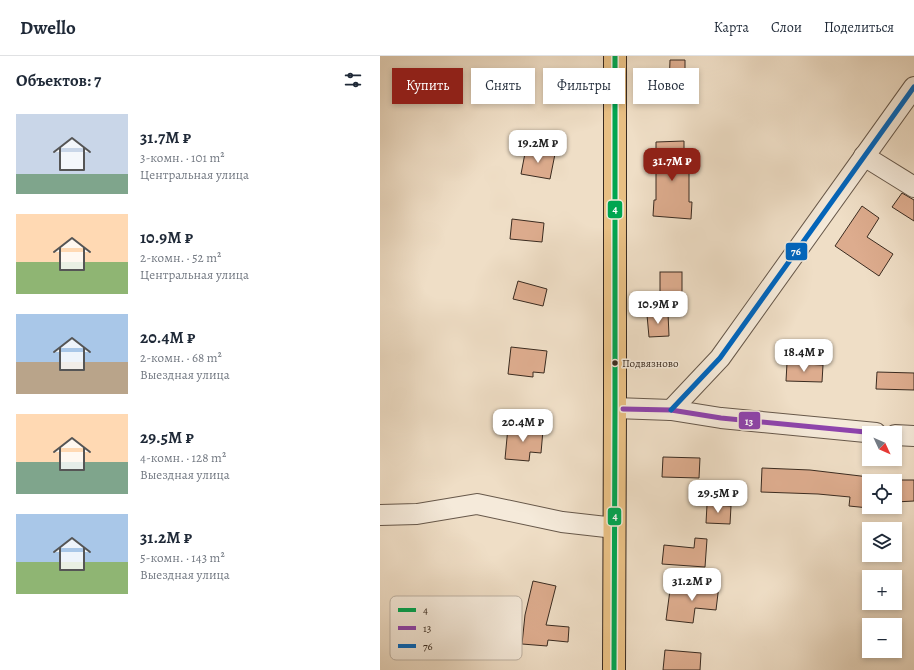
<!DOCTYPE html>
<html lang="ru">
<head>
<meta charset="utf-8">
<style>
  :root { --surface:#fff; --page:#f6f6f7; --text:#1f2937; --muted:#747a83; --line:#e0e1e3; --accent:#8f2418 }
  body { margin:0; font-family:Alegreya,serif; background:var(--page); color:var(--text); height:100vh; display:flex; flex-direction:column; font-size:15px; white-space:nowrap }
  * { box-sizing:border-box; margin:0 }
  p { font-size:13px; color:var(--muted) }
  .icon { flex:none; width:22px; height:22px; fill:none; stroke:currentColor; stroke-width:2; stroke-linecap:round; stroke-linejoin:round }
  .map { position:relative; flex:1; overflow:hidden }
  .details { display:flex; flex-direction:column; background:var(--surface); width:380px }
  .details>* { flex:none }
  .top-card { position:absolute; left:12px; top:12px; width:380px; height:36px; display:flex; gap:8px }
  .needle { width:26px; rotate:134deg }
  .controls { position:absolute; left:482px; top:370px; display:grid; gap:8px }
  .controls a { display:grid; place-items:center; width:40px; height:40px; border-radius:0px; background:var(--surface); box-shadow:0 2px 6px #0003; font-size:20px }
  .price { position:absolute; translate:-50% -34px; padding:0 9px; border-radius:8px; background:#fff; color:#222; font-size:13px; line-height:26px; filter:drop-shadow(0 1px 2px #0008) }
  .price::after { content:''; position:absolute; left:50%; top:24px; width:12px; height:9px; margin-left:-6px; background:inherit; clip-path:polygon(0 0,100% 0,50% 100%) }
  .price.selected { background:var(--accent); color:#fff }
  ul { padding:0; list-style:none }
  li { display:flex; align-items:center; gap:12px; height:100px; padding:0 16px }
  li span { display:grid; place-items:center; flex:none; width:112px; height:80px; border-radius:0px; color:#555 }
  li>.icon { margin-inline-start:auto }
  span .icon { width:48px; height:48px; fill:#fffc; stroke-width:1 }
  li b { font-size:17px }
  h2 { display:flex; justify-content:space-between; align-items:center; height:48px; padding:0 16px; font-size:17px }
  .tag { padding:0 14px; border-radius:0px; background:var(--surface); box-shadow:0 2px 6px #0003; font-size:14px; line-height:36px }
  .tag.selected { background:var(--accent); color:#fff }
  header { display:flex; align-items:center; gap:24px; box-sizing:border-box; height:56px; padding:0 20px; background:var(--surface); border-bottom:1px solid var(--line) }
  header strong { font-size:19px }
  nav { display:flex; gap:22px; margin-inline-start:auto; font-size:14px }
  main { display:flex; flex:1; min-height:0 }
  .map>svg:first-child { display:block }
  .building { fill:#ddac8e; stroke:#3a2b20 }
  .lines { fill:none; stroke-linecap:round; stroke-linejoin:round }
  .minor-casing { stroke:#67584a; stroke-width:22 }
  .major-casing { stroke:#3a2b20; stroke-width:24 }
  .minor { stroke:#f5eada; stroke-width:20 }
  .major { stroke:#e8bf83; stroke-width:22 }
  .bus-1-casing { stroke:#f5eada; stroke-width:8 }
  .bus-2-casing { stroke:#f5eada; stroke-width:8 }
  .bus-3-casing { stroke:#f5eada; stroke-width:8 }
  .bus-1 { stroke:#00a651; stroke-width:5 }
  .bus-2 { stroke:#8e44ad; stroke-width:5 }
  .bus-3 { stroke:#0065bd; stroke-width:5 }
  .bus-dot { fill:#3a2b20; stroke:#f5eada; stroke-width:1.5 }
  .labels { text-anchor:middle; stroke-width:3; stroke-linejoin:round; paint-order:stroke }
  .bus-label { font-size:11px; fill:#3a2b20; stroke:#f5eada; text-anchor:start }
  .key { fill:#f5eada; stroke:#bdb1a2; stroke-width:1 }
  .key-label { font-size:11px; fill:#3a2b20 }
  .line-badge { stroke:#f5eada; stroke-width:1.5 }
  .badge-label { font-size:11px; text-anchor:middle; font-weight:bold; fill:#fff }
</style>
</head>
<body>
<header>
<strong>Dwello</strong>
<nav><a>Карта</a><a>Слои</a><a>Поделиться</a></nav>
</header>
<main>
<section class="details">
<h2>Объектов: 7<svg class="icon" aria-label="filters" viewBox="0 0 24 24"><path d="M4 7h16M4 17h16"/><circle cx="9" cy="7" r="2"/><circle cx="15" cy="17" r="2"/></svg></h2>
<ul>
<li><span style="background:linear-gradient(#c9d6e8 75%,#7fa58c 0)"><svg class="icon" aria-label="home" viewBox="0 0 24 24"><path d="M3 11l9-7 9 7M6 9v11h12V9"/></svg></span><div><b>31.7M ₽</b><p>3-комн. · 101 m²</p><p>Центральная улица</p></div></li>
<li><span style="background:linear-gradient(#ffd9b3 60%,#8fb573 0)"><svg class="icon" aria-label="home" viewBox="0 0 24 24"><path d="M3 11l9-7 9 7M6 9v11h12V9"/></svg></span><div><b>10.9M ₽</b><p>2-комн. · 52 m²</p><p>Центральная улица</p></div></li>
<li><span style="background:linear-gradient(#a9c7e8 60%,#b9a48a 0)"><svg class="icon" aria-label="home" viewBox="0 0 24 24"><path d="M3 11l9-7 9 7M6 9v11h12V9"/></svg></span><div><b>20.4M ₽</b><p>2-комн. · 68 m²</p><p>Выездная улица</p></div></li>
<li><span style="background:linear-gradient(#ffd9b3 60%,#7fa58c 0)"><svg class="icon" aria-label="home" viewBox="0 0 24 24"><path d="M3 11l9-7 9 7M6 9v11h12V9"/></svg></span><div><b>29.5M ₽</b><p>4-комн. · 128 m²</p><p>Выездная улица</p></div></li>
<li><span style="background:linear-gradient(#a9c7e8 60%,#8fb573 0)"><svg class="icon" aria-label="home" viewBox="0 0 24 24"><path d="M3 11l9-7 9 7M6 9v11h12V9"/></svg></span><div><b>31.2M ₽</b><p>5-комн. · 143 m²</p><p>Выездная улица</p></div></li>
</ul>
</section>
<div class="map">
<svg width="534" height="614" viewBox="0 0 534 614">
  <rect width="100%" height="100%" fill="#efdec6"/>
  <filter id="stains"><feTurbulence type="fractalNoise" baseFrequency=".005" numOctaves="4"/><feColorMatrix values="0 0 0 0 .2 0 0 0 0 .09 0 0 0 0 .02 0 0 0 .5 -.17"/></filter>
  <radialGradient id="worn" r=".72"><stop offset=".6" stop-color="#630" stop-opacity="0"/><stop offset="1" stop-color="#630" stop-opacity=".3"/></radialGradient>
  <g class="building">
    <polygon points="290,4 305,4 305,47 276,47 277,31 289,32"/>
    <polygon points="304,85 304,110 309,110 309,146 312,146 311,163 273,160 274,144 276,144 276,86"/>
    <polygon points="146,92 175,98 170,123 141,118"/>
    <polygon points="522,137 534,144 534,165 512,151"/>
    <polygon points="482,150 499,162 487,181 513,198 499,220 455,190"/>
    <polygon points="132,163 164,167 162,186 130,183"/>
    <rect x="280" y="216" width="22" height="22"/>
    <polygon points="138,225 167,233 163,250 133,243"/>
    <polygon points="288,257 289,280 269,281 267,259"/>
    <polygon points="131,291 167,295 164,317 153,316 153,321 128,318"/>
    <polygon points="407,307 443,309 442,326 406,325"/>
    <polygon points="497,316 534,317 534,334 496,333"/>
    <polygon points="128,371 163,374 161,397 150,396 149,405 125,403"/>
    <polygon points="283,401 320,402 319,422 282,421"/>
    <polygon points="382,412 430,414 489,421 489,452 469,450 470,441 438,438 381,436"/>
    <polygon points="515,424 534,424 534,445 515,446"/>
    <polygon points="327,449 351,450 350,468 326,467"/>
    <polygon points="315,482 327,483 325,511 282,508 284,489 314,492"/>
    <polygon points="153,525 176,530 166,569 189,571 188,586 168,584 167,590 142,588 145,559"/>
    <polygon points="317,526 339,529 336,554 315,552 313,567 286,564 290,534 316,537"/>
    <polygon points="285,594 321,597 320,614 283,614"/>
  </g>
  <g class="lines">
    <g class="minor-casing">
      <g id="minor">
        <polyline points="484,100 534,131"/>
        <polyline points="235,352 291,354 341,362 496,377"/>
        <polyline points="291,354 340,302 534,31"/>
        <polyline points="515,379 534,380"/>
        <polyline points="0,459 37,458 97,448 182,466 235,472"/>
      </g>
    </g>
    <g class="major-casing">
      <polyline id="major" points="234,614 235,352 235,0"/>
    </g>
    <use href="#minor" class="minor"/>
    <use href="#major" class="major"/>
    <g class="bus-1-casing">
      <polyline id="bus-1" points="234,614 235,352 235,0"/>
    </g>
    <g class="bus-2-casing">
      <polyline id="bus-2" points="243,353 291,354 341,362 496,377"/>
    </g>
    <g class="bus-3-casing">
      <polyline id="bus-3" points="291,354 340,302 534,31"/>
    </g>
    <use href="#bus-1" class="bus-1"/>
    <use href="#bus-2" class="bus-2"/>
    <use href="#bus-3" class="bus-3"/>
  </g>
  <circle class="bus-dot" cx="235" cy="307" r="3.5"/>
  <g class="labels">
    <g class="bus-label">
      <text x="242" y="311">Подвязново</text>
    </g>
  </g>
  <rect x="10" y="540" width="132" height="64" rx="6" class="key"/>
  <rect x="18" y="552" width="18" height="4" fill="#00a651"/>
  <rect x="18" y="570" width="18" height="4" fill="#8e44ad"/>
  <rect x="18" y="588" width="18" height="4" fill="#0065bd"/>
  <g class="key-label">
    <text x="43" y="558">4</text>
    <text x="43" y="576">13</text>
    <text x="43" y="594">76</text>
  </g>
  <g class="line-badge">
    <rect x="227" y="144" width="16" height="19" rx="4" fill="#00a651"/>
    <rect x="405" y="186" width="23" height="19" rx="4" fill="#0065bd"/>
    <rect x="358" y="355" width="23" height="19" rx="4" fill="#8e44ad"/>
    <rect x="227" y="451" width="15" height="19" rx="4" fill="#00a651"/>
  </g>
  <g class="badge-label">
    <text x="235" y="157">4</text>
    <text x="416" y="199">76</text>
    <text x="369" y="369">13</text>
    <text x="235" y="464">4</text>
  </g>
  <rect width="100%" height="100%" filter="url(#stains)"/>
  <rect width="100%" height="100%" fill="url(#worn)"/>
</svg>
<div class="controls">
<a><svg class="needle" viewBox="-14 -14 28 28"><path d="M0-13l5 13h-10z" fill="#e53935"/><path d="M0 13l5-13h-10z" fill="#747a83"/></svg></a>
<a><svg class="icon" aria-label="locate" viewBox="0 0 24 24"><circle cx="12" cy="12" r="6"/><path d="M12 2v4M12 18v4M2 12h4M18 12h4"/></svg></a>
<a><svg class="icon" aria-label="layers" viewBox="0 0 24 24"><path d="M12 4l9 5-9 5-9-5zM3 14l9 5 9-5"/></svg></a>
<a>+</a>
<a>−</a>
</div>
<b class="price" style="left:158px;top:108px">19.2M ₽</b>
<b class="price selected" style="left:292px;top:126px">31.7M ₽</b>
<b class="price" style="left:278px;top:269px">10.9M ₽</b>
<b class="price" style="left:424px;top:317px">18.4M ₽</b>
<b class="price" style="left:143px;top:387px">20.4M ₽</b>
<b class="price" style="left:338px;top:458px">29.5M ₽</b>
<b class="price" style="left:312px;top:546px">31.2M ₽</b>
<div class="top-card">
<a class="tag selected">Купить</a>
<a class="tag">Снять</a>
<a class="tag">Фильтры</a>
<a class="tag">Новое</a>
</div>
</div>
</main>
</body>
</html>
